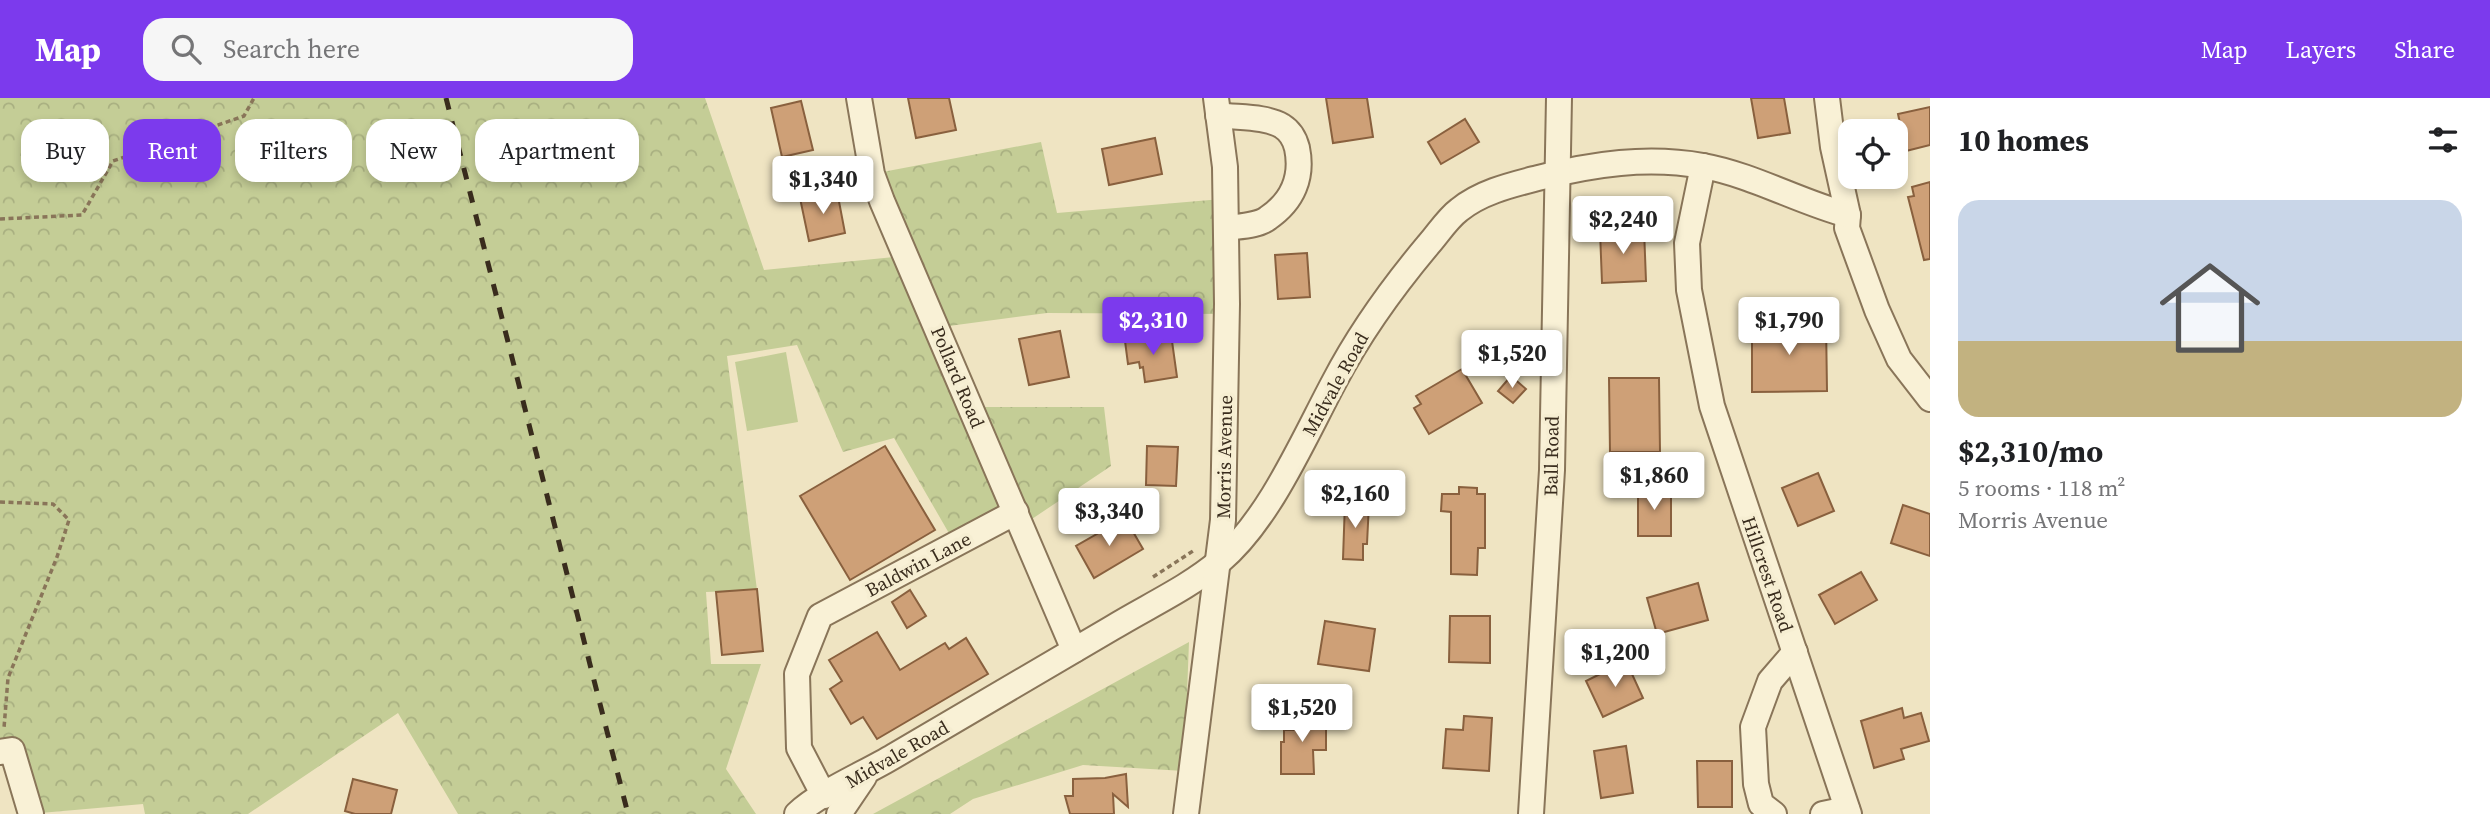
<!DOCTYPE html>
<html lang="en">
<head>
<meta charset="utf-8">
<style>
  :root { --surface:#fff; --page:#f6f6f6; --text:#202124; --muted:#757577; --line:#e0e0e0; --accent:#7c3aed }
  body { margin:0; font-family:"Source Serif 4",serif; background:var(--page); color:var(--text); height:100vh; display:flex; flex-direction:column; font-size:26px; white-space:nowrap }
  * { box-sizing:border-box; margin:0 }
  p { font-size:23px; color:var(--muted) }
  .icon { flex:none; width:38px; height:38px; fill:none; stroke:currentColor; stroke-width:2; stroke-linecap:round; stroke-linejoin:round }
  .map { position:relative; flex:1; overflow:hidden }
  .panel { display:flex; flex-direction:column; background:var(--surface); width:560px }
  .panel>* { flex:none }
  .top-card { position:absolute; left:21px; top:21px; width:665px; height:63px; display:flex; gap:14px }
  .controls { position:absolute; left:1838px; top:21px; display:grid; gap:14px }
  .controls a { display:grid; place-items:center; width:70px; height:70px; border-radius:14px; background:var(--surface); box-shadow:0 4px 10px #0003; font-size:35px }
  .price { position:absolute; translate:-50% -60px; padding:0 16px; border-radius:7px; background:#fff; color:#222; font-size:23px; line-height:46px; filter:drop-shadow(0 2px 4px #0008) }
  .price::after { content:''; position:absolute; left:50%; top:42px; width:21px; height:16px; margin-left:-10px; background:inherit; clip-path:polygon(0 0,100% 0,50% 100%) }
  .price.on { background:var(--accent); color:#fff }
  ul { padding:0; list-style:none }
  li { display:grid; align-content:center; gap:14px; height:371px; padding:0 28px }
  li+li { border-top:2px solid var(--line) }
  li span { display:grid; place-items:center; height:217px; border-radius:21px; color:#555 }
  li>.icon { margin-inline-start:auto }
  span .icon { width:126px; height:126px; fill:#fffc; stroke-width:1 }
  li b { font-size:30px }
  h2 { display:flex; justify-content:space-between; align-items:center; height:84px; padding:0 28px; font-size:30px }
  .tag { padding:0 24px; border-radius:21px; background:var(--surface); box-shadow:0 4px 10px #0003; font-size:24px; line-height:63px }
  .tag.on { background:var(--accent); color:#fff }
  header { display:flex; align-items:center; gap:42px; box-sizing:border-box; height:98px; padding:0 35px; background:var(--accent); color:#fff }
  header strong { font-size:33px }
  nav { display:flex; gap:38px; margin-inline-start:auto; font-size:24px }
  .search { width:490px; height:63px; background:var(--page); display:flex; align-items:center; gap:18px; box-sizing:border-box; padding:0 24px; border-radius:21px; color:var(--muted); font-size:26px }
  main { display:flex; flex:1; min-height:0 }
  .map>svg:first-child { display:block }
  .forest { fill:url(#forest-crowns) }
  .garden { fill:#c4cd96 }
  .building { fill:#cea077; stroke:#89603e; stroke-width:2 }
  .lines { fill:none; stroke-linecap:round; stroke-linejoin:round }
  .minor-casing { stroke:#897559; stroke-width:28 }
  .path { stroke:#897559; stroke-width:3.5; stroke-dasharray:5 3.5; stroke-linecap:butt }
  .minor { stroke:#f9f1d6; stroke-width:24 }
  .rail { stroke:#392c1d; stroke-width:5; stroke-dasharray:12 12; stroke-linecap:butt }
  .labels { text-anchor:middle; stroke-width:7; stroke-linejoin:round; paint-order:stroke }
  .street-label { font-size:19px; fill:#392c1d; stroke:#f6eed2 }
</style>
</head>
<body>
<header>
<strong>Map</strong>
<div class="search"><svg class="icon" aria-label="search" viewBox="0 0 24 24"><circle cx="10" cy="10" r="6"/><path d="M15 15l6 6"/></svg>Search here</div>
<nav><a>Map</a><a>Layers</a><a>Share</a></nav>
</header>
<main>
<div class="map">
<svg width="1930" height="716" viewBox="0 0 1930 716">
  <defs>
    <pattern id="forest-crowns" width="20" height="18" patternUnits="userSpaceOnUse" patternTransform="scale(1.75)"><rect width="20" height="18" fill="#c4cd96"/><path d="M2 6a3 3 0 1 1 6 0M12 15a3 3 0 1 1 6 0" fill="none" stroke="#a9b081"/></pattern>
  </defs>
  <rect width="100%" height="100%" fill="#efe4c2"/>
  <g class="forest">
    <polygon points="0,0 705,0 764,172 904,158 872,76 1041,44 1057,115 1222,101 1227,216 1047,215 934,230 968,309 1104,309 1111,368 1017,431 1008,409 950,437 894,340 843,354 797,247 727,258 757,492 706,494 711,566 761,566 726,671 756,716 458,716 398,615 248,716 145,716 143,706 29,716 0,649"/>
    <polygon points="1189,544 1184,673 1083,667 973,701 950,716 873,716"/>
  </g>
  <polygon class="garden" points="786,254 798,324 747,333 735,264"/>
  <g class="building">
    <polygon points="908,0 949,0 956,32 916,40"/>
    <polygon points="1326,0 1367,0 1373,39 1333,45"/>
    <polygon points="1751,0 1784,0 1790,35 1758,40"/>
    <polygon points="801,3 813,52 782,59 771,10"/>
    <polygon points="1930,9 1930,47 1906,53 1898,16"/>
    <polygon points="1465,21 1479,44 1441,66 1428,44"/>
    <polygon points="1155,40 1162,76 1109,87 1102,51"/>
    <polygon points="1930,84 1930,161 1924,162 1908,99 1914,98 1912,89"/>
    <polygon points="837,93 845,135 809,143 800,100"/>
    <polygon points="1644,131 1646,183 1602,185 1600,133"/>
    <polygon points="1307,155 1310,199 1278,201 1275,157"/>
    <polygon points="1826,224 1827,293 1752,294 1752,225"/>
    <polygon points="1060,233 1069,279 1029,287 1019,241"/>
    <polygon points="1171,236 1177,279 1145,284 1143,269 1140,270 1139,264 1128,266 1125,243"/>
    <polygon points="1462,271 1482,305 1429,336 1414,310 1421,306 1416,298"/>
    <polygon points="1511,278 1526,291 1513,305 1498,293"/>
    <polygon points="1609,280 1659,280 1660,354 1610,354"/>
    <polygon points="885,348 935,432 850,482 800,398"/>
    <polygon points="1147,348 1178,349 1176,388 1146,387"/>
    <polygon points="1818,375 1834,413 1798,428 1782,390"/>
    <polygon points="1459,389 1477,390 1477,396 1485,396 1485,450 1478,450 1477,477 1451,476 1451,414 1441,413 1442,396 1459,396"/>
    <rect x="1638" y="390" width="33" height="48"/>
    <polygon points="1345,404 1369,405 1367,446 1363,446 1363,462 1343,461"/>
    <polygon points="1903,407 1930,416 1930,458 1891,445"/>
    <polygon points="1125,420 1143,451 1094,480 1076,448"/>
    <polygon points="1861,474 1877,502 1835,526 1819,497"/>
    <polygon points="1698,485 1708,522 1657,536 1647,500"/>
    <polygon points="757,491 763,553 722,557 716,494"/>
    <polygon points="910,492 926,518 907,530 892,504"/>
    <polygon points="1450,518 1490,518 1490,565 1449,564"/>
    <polygon points="1325,523 1375,531 1369,573 1318,566"/>
    <polygon points="877,534 900,572 945,545 949,551 966,540 988,576 877,641 863,619 851,626 830,591 842,583 829,562"/>
    <polygon points="1626,563 1643,600 1603,619 1586,583"/>
    <polygon points="1902,610 1904,620 1921,615 1929,643 1901,651 1904,661 1874,670 1861,623"/>
    <polygon points="1292,615 1316,615 1316,627 1326,627 1326,652 1313,652 1314,676 1281,676 1281,644 1284,644 1284,632 1293,632"/>
    <polygon points="1464,618 1492,620 1489,673 1443,670 1446,631 1463,632"/>
    <polygon points="1626,648 1633,695 1601,700 1594,653"/>
    <polygon points="1697,663 1732,663 1732,709 1698,709"/>
    <polygon points="1126,676 1128,709 1113,696 1114,716 1070,716 1065,698 1073,698 1073,681 1105,680"/>
    <polygon points="353,681 397,692 391,716 355,716 345,713"/>
  </g>
  <g class="lines">
    <g class="minor-casing">
      <g id="minor">
        <polyline points="859,0 872,76 882,103 1074,552"/>
        <polyline points="1827,0 1833,49 1848,117 1847,130 1877,212 1899,261 1930,301"/>
        <path d="M1218 17C1238 20 1265 18 1282 28 1290 33 1295 42 1297 50 1303 79 1293 103 1268 120 1258 128 1239 128 1226 130"/>
        <polyline points="1703,68 1687,145 1689,192 1712,308 1849,716"/>
        <polyline points="0,654 12,652 31,716"/>
        <polyline points="824,698 799,650 797,576 820,518 1016,414"/>
        <path d="M797 716C820 694 866 675 894 658 967 615 1040 573 1112 530 1148 508 1188 490 1220 463 1269 422 1304 340 1334 284 1360 234 1392 190 1428 147 1438 136 1447 121 1459 112 1481 94 1511 87 1538 80 1593 66 1647 58 1703 68 1753 77 1799 104 1848 117"/>
        <polyline points="839,716 864,679"/>
        <polyline points="1186,716 1223,422 1227,206 1225,69 1216,0"/>
        <polyline points="1531,716 1552,372 1559,0"/>
        <polyline points="1774,716 1761,706 1756,686 1753,629 1770,583 1795,554"/>
        <polyline points="1823,716 1847,711"/>
      </g>
    </g>
    <g class="path">
      <polyline points="0,121 82,117 113,63 244,18 254,0"/>
      <polyline points="0,404 53,406 69,422 57,459 8,580 4,630"/>
      <polyline points="1153,479 1193,453"/>
    </g>
    <use href="#minor" class="minor"/>
    <polyline class="rail" points="446,0 628,716"/>
  </g>
  <g class="labels">
    <g class="street-label">
      <text transform="translate(958 279) rotate(67)" y="7">Pollard Road</text>
      <text transform="translate(1335 286) rotate(-61)" y="7">Midvale Road</text>
      <text transform="translate(1551 358) rotate(-89)" y="7">Ball Road</text>
      <text transform="translate(1224 359) rotate(-89)" y="7">Morris Avenue</text>
      <text transform="translate(918 466) rotate(-28)" y="7">Baldwin Lane</text>
      <text transform="translate(1768 476) rotate(71)" y="7">Hillcrest Road</text>
      <text transform="translate(897 656) rotate(-30)" y="7">Midvale Road</text>
    </g>
  </g>
</svg>
<div class="controls">
<a><svg class="icon" aria-label="locate" viewBox="0 0 24 24"><circle cx="12" cy="12" r="6"/><path d="M12 2v4M12 18v4M2 12h4M18 12h4"/></svg></a>
</div>
<b class="price" style="left:823px;top:118px">$1,340</b>
<b class="price" style="left:1623px;top:158px">$2,240</b>
<b class="price on" style="left:1153px;top:259px">$2,310</b>
<b class="price" style="left:1789px;top:259px">$1,790</b>
<b class="price" style="left:1512px;top:292px">$1,520</b>
<b class="price" style="left:1654px;top:414px">$1,860</b>
<b class="price" style="left:1355px;top:432px">$2,160</b>
<b class="price" style="left:1109px;top:450px">$3,340</b>
<b class="price" style="left:1615px;top:591px">$1,200</b>
<b class="price" style="left:1302px;top:646px">$1,520</b>
<div class="top-card">
<a class="tag">Buy</a>
<a class="tag on">Rent</a>
<a class="tag">Filters</a>
<a class="tag">New</a>
<a class="tag">Apartment</a>
</div>
</div>
<section class="panel">
<h2>10 homes<svg class="icon" aria-label="filters" viewBox="0 0 24 24"><path d="M4 7h16M4 17h16"/><circle cx="9" cy="7" r="2"/><circle cx="15" cy="17" r="2"/></svg></h2>
<ul>
<li><span style="background:linear-gradient(#c9d6e8 65%,#c2b280 0)"><svg class="icon" aria-label="home" viewBox="0 0 24 24"><path d="M3 11l9-7 9 7M6 9v11h12V9"/></svg></span><div><b>$2,310/mo</b><p>5 rooms · 118 m²</p><p>Morris Avenue</p></div></li>
</ul>
</section>
</main>
</body>
</html>
